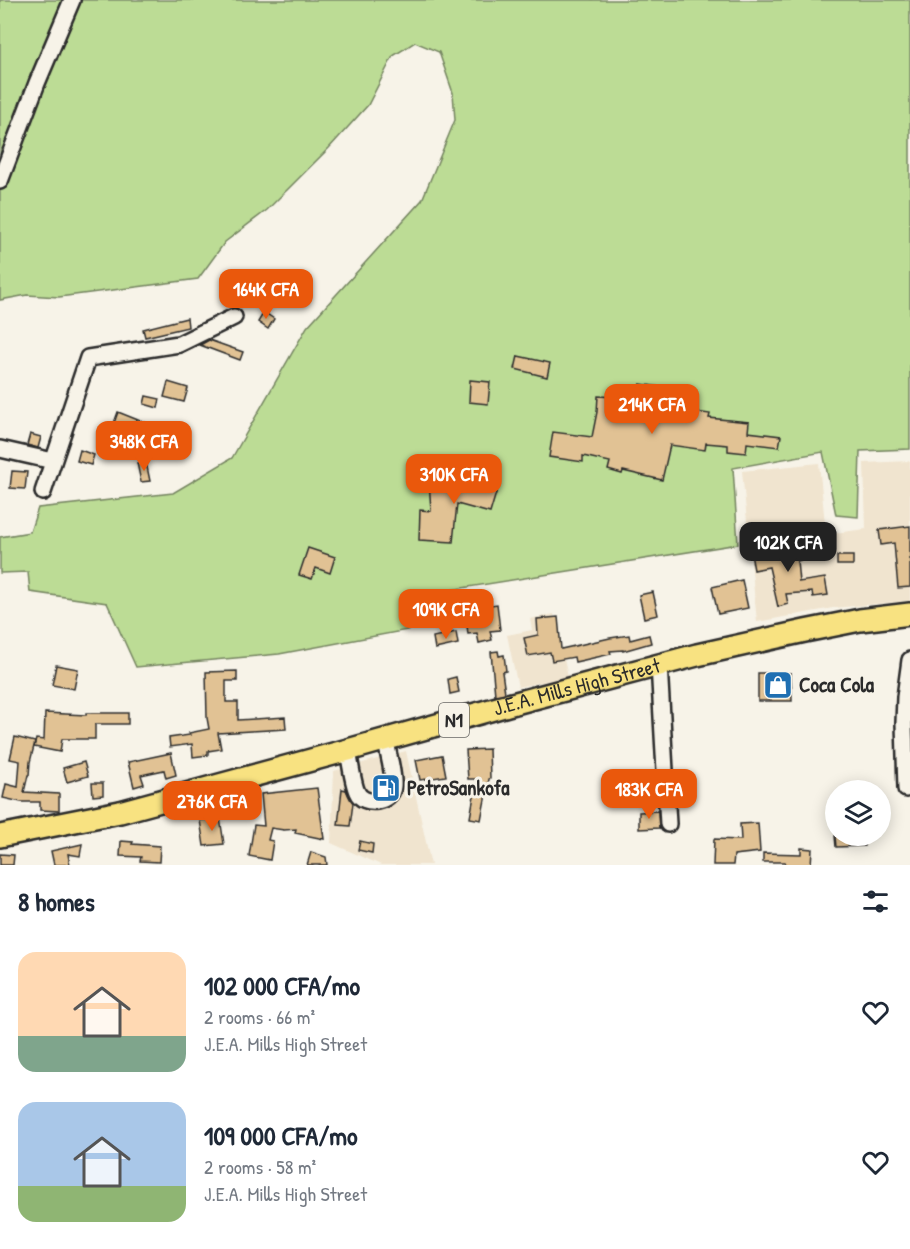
<!DOCTYPE html>
<html lang="en">
<head>
<meta charset="utf-8">
<style>
  :root { --surface:#fff; --page:#f2f2f3; --text:#1f2937; --muted:#747a83; --accent:#ea580c }
  body { margin:0; font-family:"Patrick Hand",sans-serif; background:var(--page); color:var(--text); height:100vh; display:flex; flex-direction:column; font-size:22px; white-space:nowrap }
  * { box-sizing:border-box; margin:0 }
  p { font-size:20px; color:var(--muted) }
  .icon { flex:none; width:33px; height:33px; fill:none; stroke:currentColor; stroke-width:2; stroke-linecap:round; stroke-linejoin:round }
  .map { position:relative; height:865px; overflow:hidden }
  .drawer { display:flex; flex-direction:column; background:var(--surface); flex:1 }
  .drawer>* { flex:none }
  .fabs { position:absolute; left:825px; top:780px; display:grid; gap:12px }
  .fabs a { display:grid; place-items:center; width:66px; height:66px; border-radius:50%; background:var(--surface); box-shadow:0 3px 15px #0003; font-size:30px }
  .price { position:absolute; translate:-50% -51px; padding:0 14px; border-radius:12px; background:var(--accent); color:#fff; font-size:20px; line-height:39px; filter:drop-shadow(0 2px 3px #0008) }
  .price::after { content:''; position:absolute; left:50%; top:36px; width:18px; height:14px; margin-left:-9px; background:inherit; clip-path:polygon(0 0,100% 0,50% 100%) }
  .price.active { background:#222; color:#fff }
  ul { padding:0; list-style:none }
  li { display:flex; align-items:center; gap:18px; height:150px; padding:0 18px }
  li span { display:grid; place-items:center; flex:none; width:168px; height:120px; border-radius:18px; color:#555 }
  li>.icon { margin-inline-start:auto }
  span .icon { width:72px; height:72px; fill:#fffc; stroke-width:1 }
  li b { font-size:26px }
  h2 { display:flex; justify-content:space-between; align-items:center; height:72px; padding:0 18px; font-size:26px }
  .map>svg:first-child { display:block }
  .built { fill:#f0e4cf }
  .green { fill:#bcdc95; stroke:#748460; stroke-width:1.5 }
  .building { fill:#e1c294; stroke:#2b2b2b; stroke-width:1.5 }
  .lines { fill:none; stroke-linecap:round; stroke-linejoin:round }
  .minor-casing { stroke:#2b2b2b; stroke-width:20 }
  .highway-casing { stroke:#2b2b2b; stroke-width:26 }
  .minor { stroke:#f7f3e8; stroke-width:15 }
  .highway { stroke:#f8e281; stroke-width:21 }
  .labels { text-anchor:middle; stroke-width:6; stroke-linejoin:round; paint-order:stroke }
  .shield { fill:#f7f3e8; stroke:#686764; stroke-width:1.5 }
  .shield-label { font-size:20px; font-weight:bold; fill:#2b2b2b }
  .poi-label { font-size:21px; font-weight:bold; fill:#2b2b2b; stroke:#f7f3e8; text-anchor:start }
  .street-label { font-size:21px; fill:#2b2b2b; stroke:#f7f3e8 }
</style>
</head>
<body>
<div class="map">
<svg width="910" height="865" viewBox="0 0 910 865">
  <rect width="100%" height="100%" fill="#f7f3e8"/>
  <filter id="ink" filterUnits="userSpaceOnUse"><feTurbulence type="fractalNoise" baseFrequency=".0167" numOctaves="2"/><feDisplacementMap in="SourceGraphic" scale="12" xChannelSelector="R" yChannelSelector="G"/><feConvolveMatrix kernelMatrix="1 2 1 2 8 2 1 2 1" color-interpolation-filters="sRGB"/></filter>
  <g filter="url(#ink)">
    <g class="built">
      <polygon points="910,461 910,601 833,608 757,622 742,471 819,463 826,534 866,529 864,463"/>
      <polygon points="554,614 568,677 518,687 507,635 532,630 530,619"/>
      <polygon points="406,751 431,865 381,865 331,843 334,771"/>
    </g>
    <polygon class="green" points="0,0 910,0 910,449 860,451 858,517 836,515 823,452 733,468 738,544 424,594 429,626 279,654 136,667 107,603 30,592 28,572 0,573 0,537 30,532 38,508 173,493 232,458 307,327 422,200 455,120 453,93 439,52 415,42 393,56 368,105 329,148 267,210 225,242 198,279 59,297 27,295 0,300"/>
    <g class="building">
      <polygon points="264,312 274,319 268,329 258,322"/>
      <polygon points="187,318 188,327 145,337 143,329"/>
      <polygon points="209,340 243,352 240,360 200,345"/>
      <polygon points="518,356 550,363 547,377 515,369"/>
      <polygon points="470,380 490,382 488,404 469,402"/>
      <polygon points="168,382 188,388 184,402 164,397"/>
      <polygon points="640,384 673,389 670,408 710,414 709,418 749,422 748,432 781,436 779,447 747,443 746,453 728,451 728,445 706,443 705,450 670,445 662,480 623,471 622,474 608,470 610,462 583,456 583,462 549,457 553,432 592,437 597,412 598,396 616,397 615,416 635,420"/>
      <polygon points="146,396 160,399 158,408 144,404"/>
      <polygon points="118,412 143,422 163,426 160,437 145,434 142,444 130,440 133,430 114,423"/>
      <polygon points="30,434 41,437 38,448 27,445"/>
      <polygon points="80,450 94,455 91,465 77,461"/>
      <polygon points="146,462 150,481 141,482 137,463"/>
      <polygon points="12,471 27,472 25,489 10,488"/>
      <polygon points="472,476 499,483 490,513 457,504 453,542 419,540 420,510 431,511 429,480 471,478"/>
      <polygon points="910,526 910,587 898,588 894,543 881,545 879,530"/>
      <polygon points="802,544 805,559 797,561 799,582 825,578 828,595 813,597 812,592 786,594 788,604 778,607 769,567 754,570 751,554"/>
      <polygon points="308,548 335,557 330,573 316,568 312,579 299,575"/>
      <rect x="837" y="556" width="16" height="9"/>
      <polygon points="742,580 748,608 718,614 712,587"/>
      <polygon points="653,592 658,615 644,618 639,595"/>
      <polygon points="497,604 500,630 490,631 492,640 479,643 477,633 468,634 465,609"/>
      <polygon points="558,617 561,649 610,638 629,635 630,640 649,635 651,643 623,651 623,650 610,651 611,654 575,662 574,657 552,661 550,652 528,656 524,638 538,635 537,619"/>
      <polygon points="456,632 458,644 435,649 433,637"/>
      <polygon points="498,651 499,656 504,655 506,671 502,672 505,693 495,695 491,652"/>
      <polygon points="56,665 78,669 74,689 52,685"/>
      <polygon points="237,671 237,681 226,681 226,702 238,702 238,720 285,717 286,729 218,733 221,749 208,751 208,755 193,757 192,744 170,747 169,738 190,735 189,733 209,729 207,718 206,672"/>
      <polygon points="758,673 791,673 792,701 758,701"/>
      <polygon points="456,677 459,692 450,694 448,679"/>
      <polygon points="45,713 86,715 86,713 128,713 128,724 95,724 95,739 62,739 60,752 34,747 36,739 44,740"/>
      <polygon points="15,737 35,742 30,762 29,775 28,775 24,792 59,794 59,811 40,810 40,802 21,802 3,798 6,784 18,787 20,761 10,759"/>
      <polygon points="489,749 490,778 489,779 481,820 470,818 477,779 468,779 466,750"/>
      <polygon points="171,753 176,775 166,778 164,770 141,775 144,784 134,787 128,762"/>
      <polygon points="442,755 446,776 420,780 416,760"/>
      <polygon points="84,762 88,776 67,782 63,768"/>
      <polygon points="92,783 103,783 103,795 93,796"/>
      <polygon points="317,788 324,839 295,833 296,829 284,830 271,828 268,840 273,841 270,860 249,856 254,825 264,826 261,794"/>
      <polygon points="342,789 346,790 353,803 350,826 338,825"/>
      <polygon points="658,811 659,828 639,829 639,812"/>
      <polygon points="220,818 224,844 204,846 200,820"/>
      <polygon points="758,823 760,852 734,855 733,865 713,865 714,839 741,840 740,824"/>
      <polygon points="835,836 864,836 864,846 836,847"/>
      <polygon points="121,841 133,842 132,844 160,846 159,862 140,861 141,857 120,856"/>
      <polygon points="360,841 373,844 372,853 358,850"/>
      <polygon points="82,844 80,856 68,854 70,865 54,865 51,851"/>
      <polygon points="801,848 812,849 811,865 785,865 785,862 763,862 763,853 801,854"/>
      <polygon points="311,852 326,857 327,865 307,865"/>
      <polygon points="0,854 14,855 13,865 0,865"/>
    </g>
    <g class="lines">
      <g class="minor-casing">
        <g id="minor">
          <polyline points="0,181 37,83 72,0"/>
          <polyline points="0,449 53,461"/>
          <polyline points="43,492 88,358 179,344 234,317"/>
          <polyline points="659,664 668,824"/>
          <path d="M348 750C350 761 353 784 357 792 363 807 392 803 393 786 394 776 388 750 385 740"/>
          <polyline points="906,789 904,723 905,697 910,660"/>
        </g>
      </g>
      <g class="highway-casing">
        <g id="highway">
          <path id="s1" d="M0 836 120 812 348 750 508 705 697 655 805 631 860 620 910 614"/>
        </g>
      </g>
      <use href="#minor" class="minor"/>
      <use href="#highway" class="highway"/>
    </g>
  </g>
  <defs>
    <g id="shop-square" transform="scale(1.5)"><rect x="-9" y="-9" width="18" height="18" rx="4" fill="#1f6fb2" stroke="#f7f3e8"/><path d="M-5-2.5h2.3a2.7 3.5 0 0 1 5.4 0H5L5.5 6h-11ZM-1.5-2.5h3a1.5 2.3 0 0 0-3 0Z" fill="#fff"/></g>
    <g id="fuel-square" transform="scale(1.5)"><rect x="-9" y="-9" width="18" height="18" rx="4" fill="#1f6fb2" stroke="#f7f3e8"/><path d="M-5.5-6h7V0h2V4h1.3V-2.5L3-4.5l.8-.8L6-3V5H2.5V1h-1V6h-7ZM-4.2-4.7v3.2H.2V-4.7Z" fill="#fff"/></g>
  </defs>
  <g fill-rule="evenodd">
    <use href="#shop-square" x="778" y="685"/>
    <use href="#fuel-square" x="386" y="788"/>
  </g>
  <g class="labels">
    <rect class="shield" x="439" y="703" width="30" height="34" rx="4.5"/>
    <g class="shield-label">
      <text x="454" y="727">N1</text>
    </g>
    <g class="poi-label">
      <text x="799" y="692">Coca Cola</text>
      <text x="407" y="795">PetroSankofa</text>
    </g>
    <g class="street-label">
      <text dy="7" stroke="none"><textPath href="#s1" startOffset="596">J.E.A. Mills High Street</textPath></text>
    </g>
  </g>
</svg>
<div class="fabs">
<a><svg class="icon" aria-label="layers" viewBox="0 0 24 24"><path d="M12 4l9 5-9 5-9-5zM3 14l9 5 9-5"/></svg></a>
</div>
<b class="price" style="left:266px;top:320px">164K CFA</b>
<b class="price" style="left:652px;top:435px">214K CFA</b>
<b class="price" style="left:144px;top:472px">348K CFA</b>
<b class="price" style="left:454px;top:505px">310K CFA</b>
<b class="price active" style="left:788px;top:573px">102K CFA</b>
<b class="price" style="left:446px;top:640px">109K CFA</b>
<b class="price" style="left:649px;top:820px">183K CFA</b>
<b class="price" style="left:212px;top:832px">276K CFA</b>
</div>
<section class="drawer">
<h2>8 homes<svg class="icon" aria-label="filters" viewBox="0 0 24 24"><path d="M4 7h16M4 17h16"/><circle cx="9" cy="7" r="2"/><circle cx="15" cy="17" r="2"/></svg></h2>
<ul>
<li><span style="background:linear-gradient(#ffd9b3 70%,#7fa58c 0)"><svg class="icon" aria-label="home" viewBox="0 0 24 24"><path d="M3 11l9-7 9 7M6 9v11h12V9"/></svg></span><div><b>102 000 CFA/mo</b><p>2 rooms · 66 m²</p><p>J.E.A. Mills High Street</p></div><svg class="icon" aria-label="heart" viewBox="0 0 24 24"><path d="M12 20l-8-8c-3-5 5-10 8-4 3-6 11-1 8 4z"/></svg></li>
<li><span style="background:linear-gradient(#a9c7e8 70%,#8fb573 0)"><svg class="icon" aria-label="home" viewBox="0 0 24 24"><path d="M3 11l9-7 9 7M6 9v11h12V9"/></svg></span><div><b>109 000 CFA/mo</b><p>2 rooms · 58 m²</p><p>J.E.A. Mills High Street</p></div><svg class="icon" aria-label="heart" viewBox="0 0 24 24"><path d="M12 20l-8-8c-3-5 5-10 8-4 3-6 11-1 8 4z"/></svg></li>
</ul>
</section>
</body>
</html>
